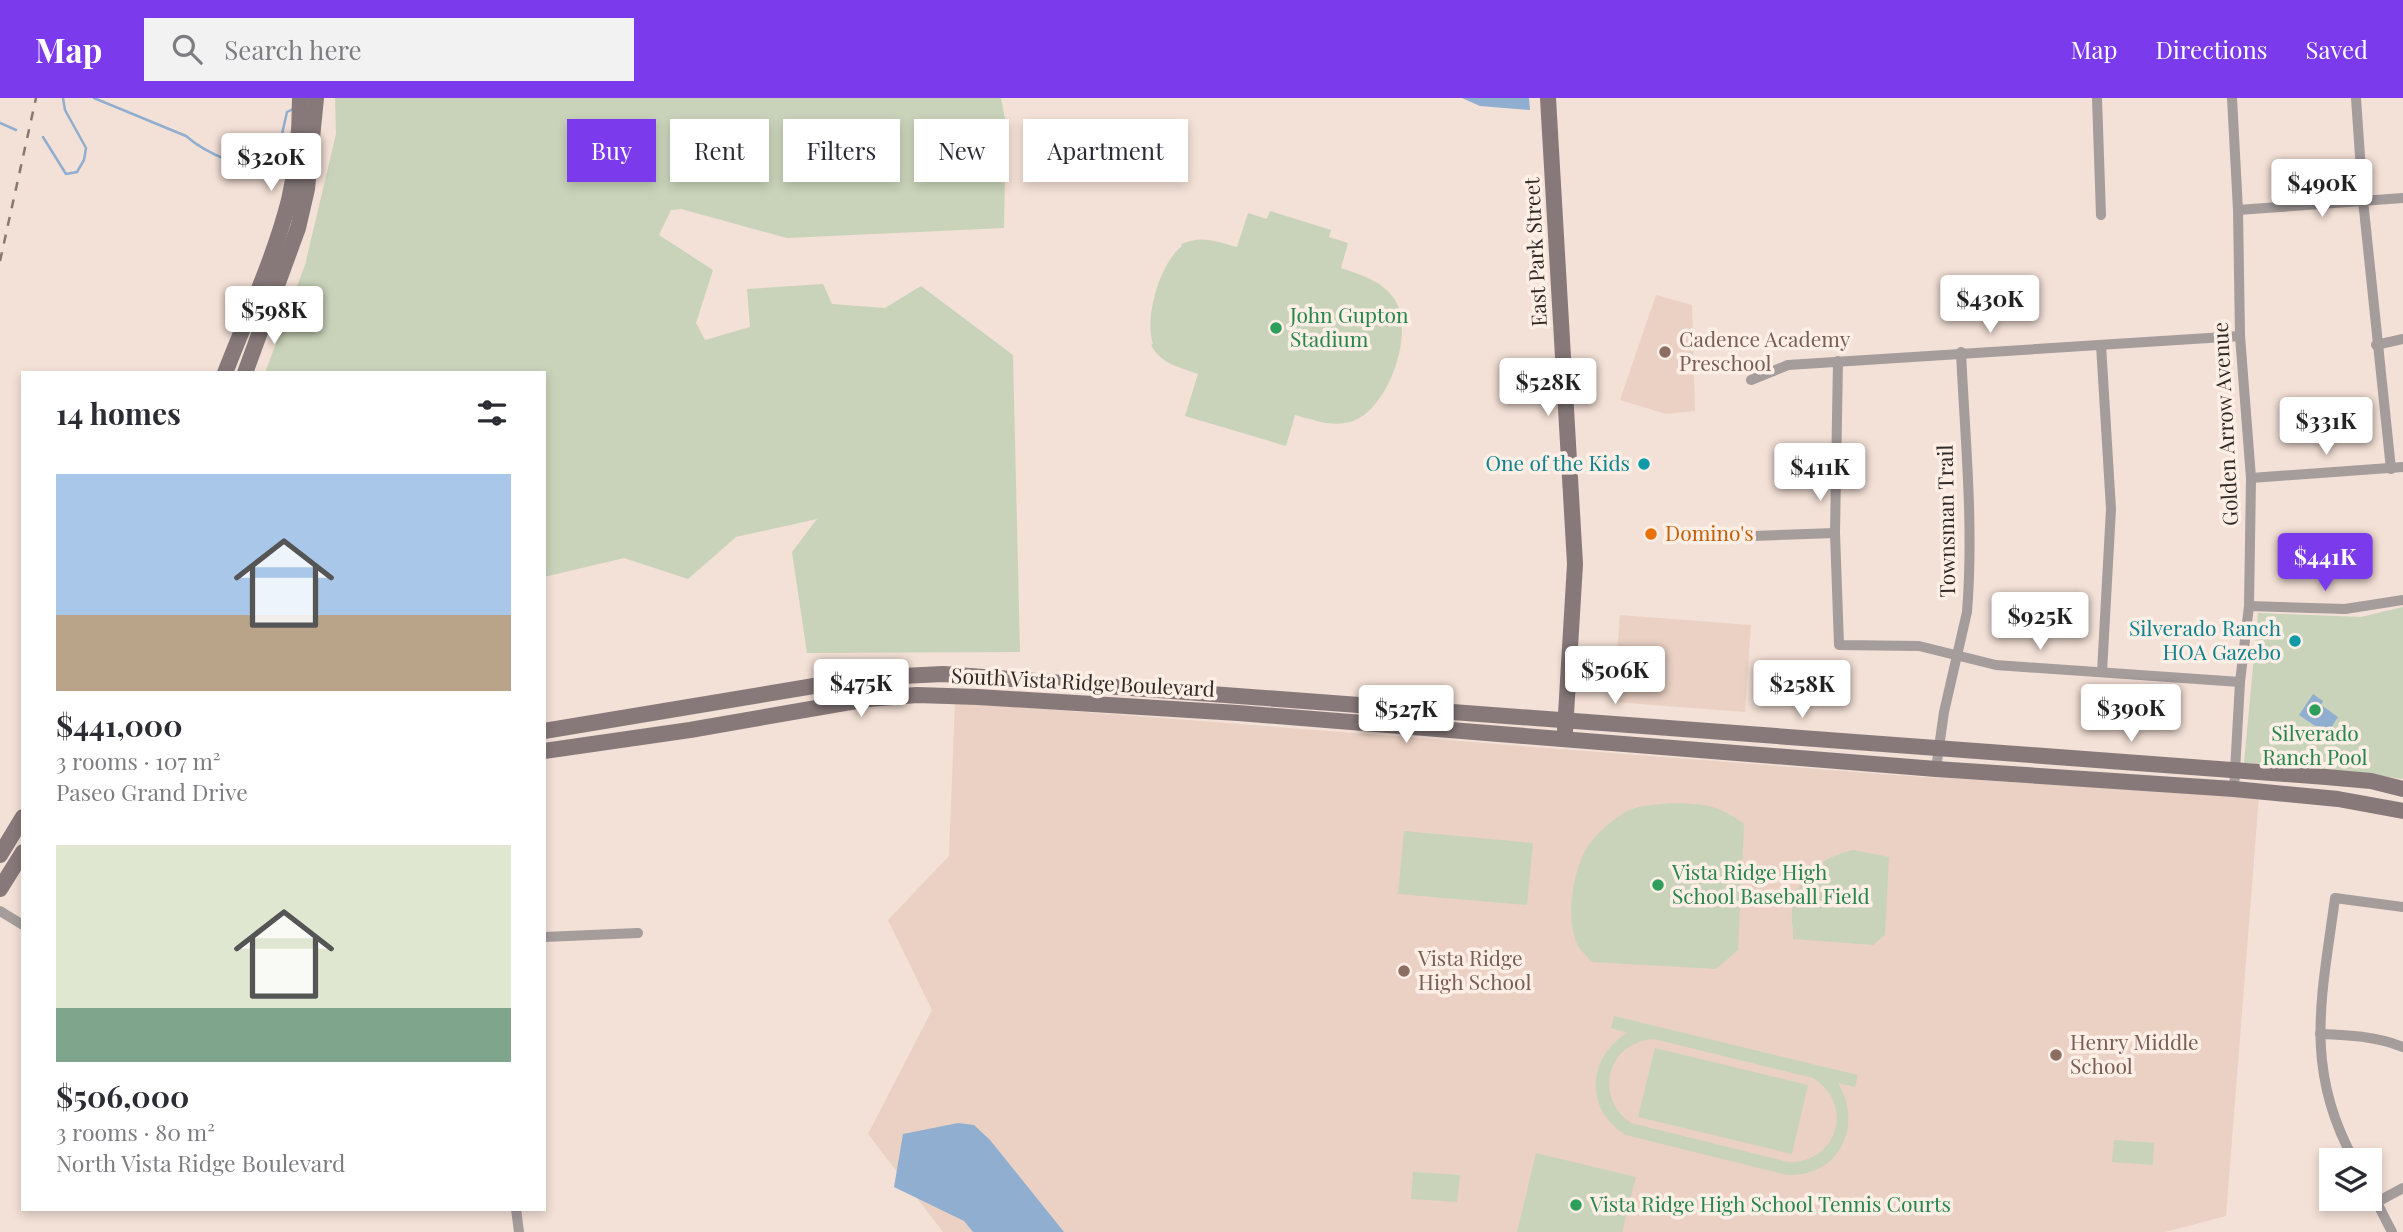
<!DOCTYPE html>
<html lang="en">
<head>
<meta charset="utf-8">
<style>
  :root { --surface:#fff; --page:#f2f2f3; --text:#2b2b33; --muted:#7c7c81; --accent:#7c3aed }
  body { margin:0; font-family:"Playfair Display",serif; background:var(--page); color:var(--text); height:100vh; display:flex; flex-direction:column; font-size:26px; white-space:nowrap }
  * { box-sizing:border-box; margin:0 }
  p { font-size:23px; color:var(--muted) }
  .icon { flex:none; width:38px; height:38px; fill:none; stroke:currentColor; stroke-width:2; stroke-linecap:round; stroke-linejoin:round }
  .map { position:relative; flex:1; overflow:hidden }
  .drawer { position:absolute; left:21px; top:273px; width:525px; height:840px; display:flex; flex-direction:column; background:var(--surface); border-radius:0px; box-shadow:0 4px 10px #0003 }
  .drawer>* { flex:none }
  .guide { position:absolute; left:567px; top:21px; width:665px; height:63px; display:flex; gap:14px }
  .controls { position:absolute; left:2319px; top:1050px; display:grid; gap:14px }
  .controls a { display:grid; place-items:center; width:63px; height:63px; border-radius:0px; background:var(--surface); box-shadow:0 4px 10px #0003; font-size:35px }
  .price { position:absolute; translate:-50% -60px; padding:0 16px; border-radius:7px; background:#fff; color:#222; font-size:23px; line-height:46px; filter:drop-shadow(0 2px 4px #0008) }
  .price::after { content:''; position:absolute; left:50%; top:42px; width:21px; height:16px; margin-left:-10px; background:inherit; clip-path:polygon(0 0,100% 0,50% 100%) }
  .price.on { background:var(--accent); color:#fff }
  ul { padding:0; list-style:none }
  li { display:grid; align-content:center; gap:14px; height:371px; padding:0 35px }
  li span { display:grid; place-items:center; height:217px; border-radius:0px; color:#555 }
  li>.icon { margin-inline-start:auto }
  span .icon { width:126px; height:126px; fill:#fffc; stroke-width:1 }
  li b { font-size:30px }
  h2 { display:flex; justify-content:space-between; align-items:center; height:84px; padding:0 35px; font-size:30px }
  .chip { padding:0 24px; border-radius:0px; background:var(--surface); box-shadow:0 4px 10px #0003; font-size:24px; line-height:63px }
  .chip.on { background:var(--accent); color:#fff }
  header { display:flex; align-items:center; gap:42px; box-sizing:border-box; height:98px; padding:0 35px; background:var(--accent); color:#fff }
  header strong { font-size:33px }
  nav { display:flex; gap:38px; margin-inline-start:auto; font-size:24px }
  .search { width:490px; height:63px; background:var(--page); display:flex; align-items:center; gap:18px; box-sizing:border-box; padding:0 24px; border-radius:0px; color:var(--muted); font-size:26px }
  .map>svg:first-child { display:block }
  .built { fill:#ead1c4 }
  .green { fill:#c9d3b9; fill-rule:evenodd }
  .water { fill:#90aecf }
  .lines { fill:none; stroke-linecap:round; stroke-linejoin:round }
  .stream { stroke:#90aecf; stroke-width:2.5 }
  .street { stroke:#a59c9c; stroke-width:10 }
  .secondary { stroke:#87797a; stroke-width:16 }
  .rail { stroke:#847871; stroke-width:2.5; stroke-dasharray:9 9; stroke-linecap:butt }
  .leisure-dot { fill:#2e9e5b; stroke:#fdeee6; stroke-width:2.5 }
  .education-dot { fill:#8d6e63; stroke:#fdeee6; stroke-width:2.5 }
  .culture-dot { fill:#0f9aa8; stroke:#fdeee6; stroke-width:2.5 }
  .food-dot { fill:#e8710a; stroke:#fdeee6; stroke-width:2.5 }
  .labels { text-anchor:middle; stroke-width:7; stroke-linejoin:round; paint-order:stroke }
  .street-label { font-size:21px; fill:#312a26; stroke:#fdeee6 }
  .leisure-label { font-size:21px; fill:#27864d; stroke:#fdeee6; text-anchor:start }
  .education-label { font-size:21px; fill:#785e54; stroke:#fdeee6; text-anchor:start }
  .culture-label { font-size:21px; fill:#0d838f; stroke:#fdeee6; text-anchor:end }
  .food-label { font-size:21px; fill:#c56008; stroke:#fdeee6; text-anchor:start }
</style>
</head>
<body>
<header>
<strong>Map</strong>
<div class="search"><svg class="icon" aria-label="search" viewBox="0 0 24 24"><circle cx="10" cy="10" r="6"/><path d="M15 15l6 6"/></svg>Search here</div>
<nav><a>Map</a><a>Directions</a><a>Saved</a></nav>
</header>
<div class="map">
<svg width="2403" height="1134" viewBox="0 0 2403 1134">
  <rect width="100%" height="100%" fill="#f3e0d6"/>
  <g class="built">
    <polygon points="1656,197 1692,207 1695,313 1666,316 1620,302"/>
    <polygon points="1620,517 1751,527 1745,614 1613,604"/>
    <polygon points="955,604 1921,679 2259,698 2226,1118 2165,1134 943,1134 868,1036 932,912 888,822 949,758"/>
  </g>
  <g class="green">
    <polygon points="335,0 1001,0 1006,26 1004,130 787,140 681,111 671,112 659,137 713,172 696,225 705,242 750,229 747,191 823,186 832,206 885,210 921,188 1013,257 1020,554 807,555 792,454 817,421 736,439 688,481 624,460 544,479 544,275 265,275 305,167 336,36"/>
    <path d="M1270 113 1331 132 1329 139 1348 145 1341 170C1361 177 1383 183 1395 202 1415 234 1389 310 1353 323 1334 330 1314 322 1295 317L1286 348 1185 318 1198 276C1179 269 1161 266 1151 247L1153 246C1144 220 1160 165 1182 148L1181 146C1204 137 1214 143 1237 149L1248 115 1267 121Z"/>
    <polygon points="2403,509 2403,681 2328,671 2244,665 2258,515 2361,519"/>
    <path d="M1671 705C1703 706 1718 706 1744 726L1738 852 1716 871 1592 864C1587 858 1578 851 1576 843 1566 816 1573 772 1588 748 1596 736 1611 723 1624 715 1637 707 1656 707 1671 705Z"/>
    <polygon points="1404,733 1533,745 1527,807 1398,796"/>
    <path d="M1853 752 1889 759 1885 837 1873 847 1793 841C1794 832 1791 823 1792 814 1795 780 1821 759 1853 752Z"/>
    <path d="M1614 918 1858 977 1855 989 1838 985C1864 1028 1839 1079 1787 1077L1626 1037C1584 1012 1587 960 1627 935L1611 930ZM1654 941 1813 980C1855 1006 1838 1065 1788 1064L1631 1025C1593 999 1607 944 1654 941Z"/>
    <polygon points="1655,950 1808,987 1792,1056 1638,1019"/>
    <polygon points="2114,1042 2154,1045 2153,1067 2112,1064"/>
    <polygon points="1536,1055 1636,1079 1622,1134 1517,1134"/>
    <polygon points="1413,1074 1460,1077 1457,1104 1411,1101"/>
  </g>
  <g class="water">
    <polygon points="1462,0 1529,0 1530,12 1480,8"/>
    <polygon points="2313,596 2323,603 2321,607 2338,619 2327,636 2299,617"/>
    <polygon points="958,1025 974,1027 990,1042 1064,1134 973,1134 964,1123 894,1089 903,1036"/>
  </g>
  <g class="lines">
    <g class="stream">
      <path d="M94 0 186 38C209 58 243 70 274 71L287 14 293 11"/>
      <polyline points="0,25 16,32"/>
      <polyline points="43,39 66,76 77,74 84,62 86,50 65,12 63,0"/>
    </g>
    <g class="street">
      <polyline points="2097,0 2101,117"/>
      <polyline points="2232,0 2238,112 2240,238 2251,380 2249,508 2240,584 2234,691"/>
      <polyline points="2356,0 2363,102 2391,371"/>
      <polyline points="2238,112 2403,100"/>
      <polyline points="2101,247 2111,411 2102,574"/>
      <polyline points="2376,247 2403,241"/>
      <polyline points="1838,263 1835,435 1839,547 1919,548 1996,567 2240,584"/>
      <polyline points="1751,282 1788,267 2240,238"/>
      <polyline points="2251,380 2403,369"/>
      <polyline points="1753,438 1835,435"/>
      <polyline points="2249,508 2345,511 2403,502"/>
      <path d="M1936 671 1944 614 1967 514C1974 427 1965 341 1961 254"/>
      <polyline points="0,813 23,827"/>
      <polyline points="544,839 638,835"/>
      <path d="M2320 936C2349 937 2375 938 2403 949"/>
      <path d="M2354 1062C2303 970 2322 898 2335 800L2403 809"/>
      <polyline points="2370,1091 2392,1134"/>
      <polyline points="2377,1104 2403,1090"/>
      <polyline points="516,1111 519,1134"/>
    </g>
    <g class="secondary">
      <polyline points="1548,0 1575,466 1565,633"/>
      <path d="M225 275C247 218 274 161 289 102 297 68 300 35 300 0"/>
      <polyline points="245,275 298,130 307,91 316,0"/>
      <polyline points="544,633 862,580 943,576 2326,679 2371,683 2403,691"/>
      <polyline points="544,653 690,632 868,601 917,597 978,599 1238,615 1936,671 2234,691 2338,701 2403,713"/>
      <polyline points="0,757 23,719"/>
      <polyline points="0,791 23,754"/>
    </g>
    <polyline class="rail" points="0,163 36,0"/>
  </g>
  <g class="leisure-dot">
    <circle cx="1276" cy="230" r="7"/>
    <circle cx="2315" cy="612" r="7"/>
    <circle cx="1658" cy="787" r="7"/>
    <circle cx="1576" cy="1107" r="7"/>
  </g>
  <g class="education-dot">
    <circle cx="1665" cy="254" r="7"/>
    <circle cx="1404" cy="873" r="7"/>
    <circle cx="2056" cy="957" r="7"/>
  </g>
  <g class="culture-dot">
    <circle cx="1644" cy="366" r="7"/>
    <circle cx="2295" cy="543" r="7"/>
  </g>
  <circle class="food-dot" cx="1651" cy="436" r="7"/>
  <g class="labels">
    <g class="street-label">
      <text transform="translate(1536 154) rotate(-93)" y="7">East Park Street</text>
      <text transform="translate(2226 326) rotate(-93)" y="7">Golden Arrow Avenue</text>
      <text transform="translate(1947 423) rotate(-91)" y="7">Townsman Trail</text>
      <text transform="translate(1083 585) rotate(3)" y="7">South Vista Ridge Boulevard</text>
    </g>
    <g class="leisure-label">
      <text x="1290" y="225">John Gupton<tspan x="1290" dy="24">Stadium</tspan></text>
      <text x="2315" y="643" text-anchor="middle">Silverado<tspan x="2315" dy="24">Ranch Pool</tspan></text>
      <text x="1672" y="782">Vista Ridge High<tspan x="1672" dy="24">School Baseball Field</tspan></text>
      <text x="1590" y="1114">Vista Ridge High School Tennis Courts</text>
    </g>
    <g class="education-label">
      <text x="1679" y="249">Cadence Academy<tspan x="1679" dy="24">Preschool</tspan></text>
      <text x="1418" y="868">Vista Ridge<tspan x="1418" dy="24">High School</tspan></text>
      <text x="2070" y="952">Henry Middle<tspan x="2070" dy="24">School</tspan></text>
    </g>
    <g class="culture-label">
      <text x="1630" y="373">One of the Kids</text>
      <text x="2281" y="538">Silverado Ranch<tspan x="2281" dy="24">HOA Gazebo</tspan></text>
    </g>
    <g class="food-label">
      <text x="1665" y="443">Domino's</text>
    </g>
  </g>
</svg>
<div class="controls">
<a><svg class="icon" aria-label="layers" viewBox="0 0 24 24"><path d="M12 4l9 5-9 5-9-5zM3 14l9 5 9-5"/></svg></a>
</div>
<b class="price" style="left:271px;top:95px">$320K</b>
<b class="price" style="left:2322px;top:121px">$490K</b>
<b class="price" style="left:1990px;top:237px">$430K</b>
<b class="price" style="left:274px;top:248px">$598K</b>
<b class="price" style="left:1548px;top:320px">$528K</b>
<b class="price" style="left:2326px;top:359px">$331K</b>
<b class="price" style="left:1820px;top:405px">$411K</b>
<b class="price on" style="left:2325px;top:495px">$441K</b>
<b class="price" style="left:2040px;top:554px">$925K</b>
<b class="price" style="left:1615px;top:608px">$506K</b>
<b class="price" style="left:861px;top:621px">$475K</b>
<b class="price" style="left:1802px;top:622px">$258K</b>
<b class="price" style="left:2131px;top:646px">$390K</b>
<b class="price" style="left:1406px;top:647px">$527K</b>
<div class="guide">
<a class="chip on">Buy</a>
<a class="chip">Rent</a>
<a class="chip">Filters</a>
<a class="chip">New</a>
<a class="chip">Apartment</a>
</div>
<section class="drawer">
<h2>14 homes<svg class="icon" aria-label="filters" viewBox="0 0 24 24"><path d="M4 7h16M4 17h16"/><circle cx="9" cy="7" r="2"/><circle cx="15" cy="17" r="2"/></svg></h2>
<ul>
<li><span style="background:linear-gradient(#a9c7e8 65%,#b9a48a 0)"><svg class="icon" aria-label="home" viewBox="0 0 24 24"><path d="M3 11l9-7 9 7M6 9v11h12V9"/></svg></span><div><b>$441,000</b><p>3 rooms · 107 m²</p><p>Paseo Grand Drive</p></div></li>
<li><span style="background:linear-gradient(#dfe7d0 75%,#7fa58c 0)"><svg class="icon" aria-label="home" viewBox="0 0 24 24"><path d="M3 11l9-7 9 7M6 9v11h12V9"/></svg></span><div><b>$506,000</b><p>3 rooms · 80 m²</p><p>North Vista Ridge Boulevard</p></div></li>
</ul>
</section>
</div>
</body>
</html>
